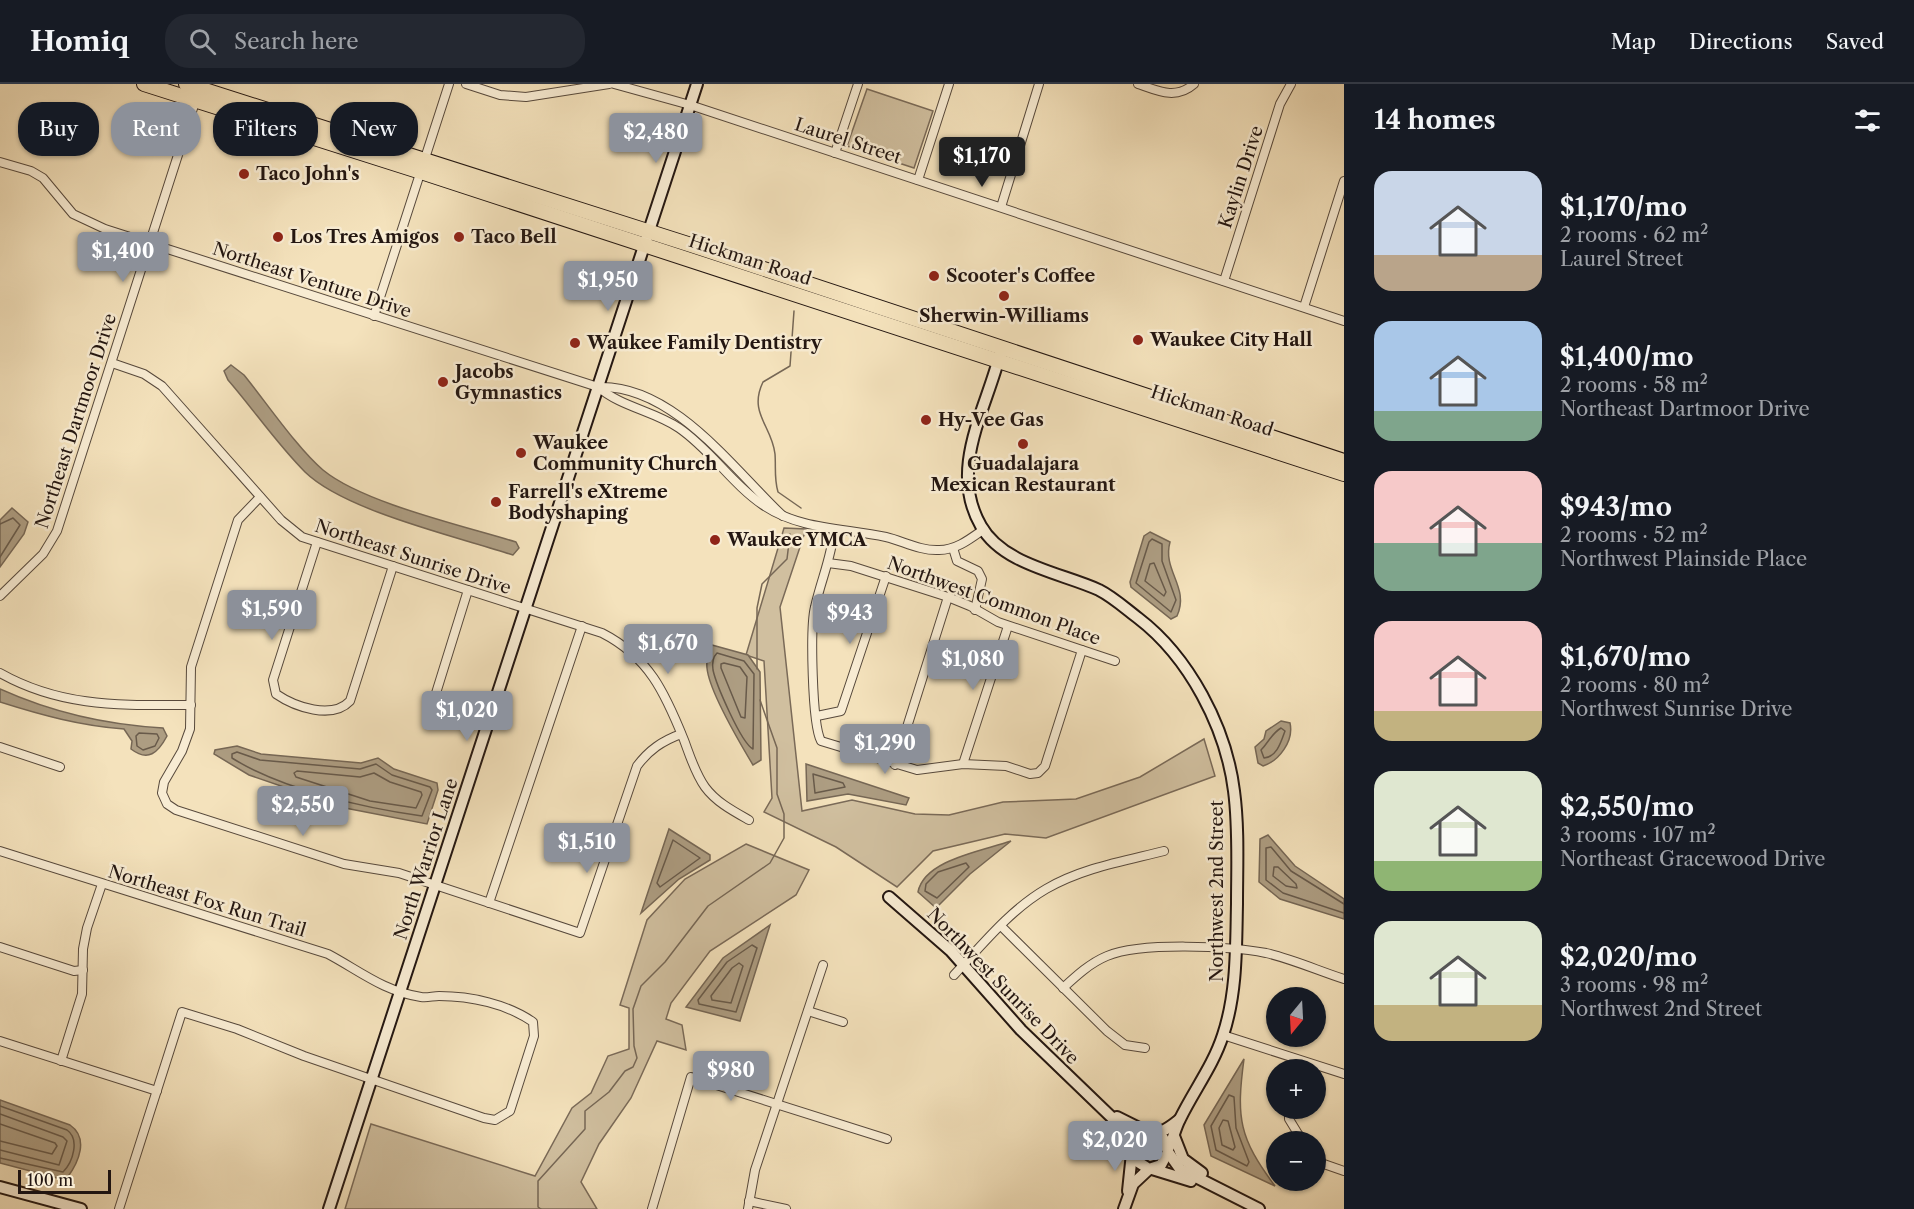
<!DOCTYPE html>
<html lang="en">
<head>
<meta charset="utf-8">
<style>
  :root { --surface:#171b24; --page:#242831; --text:#f1f3f6; --muted:#9ea1a6; --line:#363941; --accent:#8c9099 }
  body { margin:0; font-family:"Libre Caslon Text",serif; background:var(--page); color:var(--text); height:100vh; display:flex; flex-direction:column; font-size:22px; white-space:nowrap }
  * { box-sizing:border-box; margin:0 }
  p { font-size:20px; color:var(--muted) }
  .icon { flex:none; width:33px; height:33px; fill:none; stroke:currentColor; stroke-width:2; stroke-linecap:round; stroke-linejoin:round }
  .map { position:relative; flex:1; overflow:hidden }
  .panel { display:flex; flex-direction:column; background:var(--surface); width:570px }
  .panel>* { flex:none }
  .banner { position:absolute; left:18px; top:18px; width:570px; height:54px; display:flex; gap:12px }
  .needle { width:39px; rotate:198deg }
  .tools { position:absolute; left:1266px; top:903px; display:grid; gap:12px }
  .tools a { display:grid; place-items:center; width:60px; height:60px; border-radius:50%; background:var(--surface); box-shadow:0 2px 4px #0004; font-size:30px }
  .scale { position:absolute; left:18px; bottom:15px; width:93px; box-sizing:border-box; padding-left:6px; border:3px solid #231611; border-top:0; font-size:16px; line-height:21px; white-space:nowrap; color:#231611; -webkit-text-stroke:4px #f8ecd3; paint-order:stroke }
  .price { position:absolute; translate:-50% -51px; padding:0 14px; border-radius:6px; background:var(--accent); color:#fff; font-size:20px; line-height:39px; filter:drop-shadow(0 2px 3px #0008) }
  .price::after { content:''; position:absolute; left:50%; top:36px; width:18px; height:14px; margin-left:-9px; background:inherit; clip-path:polygon(0 0,100% 0,50% 100%) }
  .price.active { background:#222; color:#fff }
  ul { padding:0; list-style:none }
  li { display:flex; align-items:center; gap:18px; height:150px; padding:0 30px }
  li span { display:grid; place-items:center; flex:none; width:168px; height:120px; border-radius:18px; color:#555 }
  li>.icon { margin-inline-start:auto }
  span .icon { width:72px; height:72px; fill:#fffc; stroke-width:1 }
  li b { font-size:26px }
  h2 { display:flex; justify-content:space-between; align-items:center; height:72px; padding:0 30px; font-size:26px }
  .pill { padding:0 21px; border-radius:24px; background:var(--surface); box-shadow:0 2px 4px #0004; font-size:21px; line-height:54px }
  .pill.active { background:var(--accent); color:#fff }
  header { display:flex; align-items:center; gap:36px; box-sizing:border-box; height:84px; padding:0 30px; background:var(--surface); border-bottom:2px solid var(--line) }
  header strong { font-size:28px }
  nav { display:flex; gap:33px; margin-inline-start:auto; font-size:21px }
  .search { width:420px; height:54px; background:var(--page); display:flex; align-items:center; gap:15px; box-sizing:border-box; padding:0 21px; border-radius:24px; color:var(--muted); font-size:22px }
  main { display:flex; flex:1; min-height:0 }
  .map>svg:first-child { display:block }
  .green { fill:#d0bf9f; stroke:#7a6a58; stroke-width:1.5 }
  .water { fill:#ad9d82; stroke:#766755; stroke-width:1.5 }
  .lines { fill:none; stroke-linecap:round; stroke-linejoin:round }
  .shore { stroke:#685a4a; stroke-width:1.5 }
  .stream { stroke:#766755; stroke-width:1.5 }
  .street-casing { stroke:#57493c; stroke-width:10 }
  .secondary-casing { stroke:#231611; stroke-width:14 }
  .highway-casing { stroke:#231611; stroke-width:16 }
  .street { stroke:#f8ecd3; stroke-width:8 }
  .secondary { stroke:#f8ecd3; stroke-width:10 }
  .highway { stroke:#f4e2bc; stroke-width:14 }
  .poi-dot { fill:#8f2418; stroke:#f8ecd3; stroke-width:2 }
  .labels { text-anchor:middle; stroke-width:5; stroke-linejoin:round; paint-order:stroke }
  .street-label { font-size:18px; fill:#231611; stroke:#f8ecd3 }
  .poi-label { font-size:18px; font-weight:bold; fill:#231611; stroke:#f8ecd3; text-anchor:start }
</style>
</head>
<body>
<header>
<strong>Homiq</strong>
<div class="search"><svg class="icon" aria-label="search" viewBox="0 0 24 24"><circle cx="10" cy="10" r="6"/><path d="M15 15l6 6"/></svg>Search here</div>
<nav><a>Map</a><a>Directions</a><a>Saved</a></nav>
</header>
<main>
<div class="map">
<svg width="1344" height="1125" viewBox="0 0 1344 1125">
  <rect width="100%" height="100%" fill="#f4e2bc"/>
  <filter id="stains"><feTurbulence type="fractalNoise" baseFrequency=".00333" numOctaves="4"/><feColorMatrix values="0 0 0 0 .2 0 0 0 0 .09 0 0 0 0 .02 0 0 0 .5 -.17"/></filter>
  <radialGradient id="worn" r=".72"><stop offset=".6" stop-color="#630" stop-opacity="0"/><stop offset="1" stop-color="#630" stop-opacity=".3"/></radialGradient>
  <g class="green">
    <polygon points="867,5 933,27 914,84 847,62"/>
    <polygon points="784,444 806,445 780,523 802,727 852,716 915,730 949,731 1003,718 1076,715 1140,693 1204,655 1215,692 1046,754 1005,750 933,767 897,803 836,763 764,728 772,714 764,577 746,571"/>
    <polygon points="746,760 809,786 796,811 710,867 671,919 666,935 682,941 686,966 657,957 631,1014 599,1060 581,1098 597,1125 345,1125 371,1040 535,1092 572,1024 591,1009 608,972 629,965 629,924 620,921 647,836 685,795"/>
  </g>
  <g class="water">
    <path d="M231 281 244 291C266 318 298 365 323 386 363 419 464 442 516 458L519 464 513 471C458 453 345 427 305 388 277 360 254 326 228 296L224 287Z"/>
    <polygon points="12,424 28,438 24,450 0,483 0,436"/>
    <path d="M1150 448 1170 458C1162 487 1190 503 1177 532L1171 535 1131 503 1130 498 1144 452Z"/>
    <path d="M712 561 748 571 760 588 761 676 753 681C741 661 709 606 707 584 706 575 708 569 712 561Z"/>
    <path d="M0 605C51 628 108 641 163 644L167 652C158 669 148 678 131 665L132 657 124 645C81 642 41 631 0 618Z"/>
    <path d="M1281 637 1290 639C1294 657 1279 677 1263 682L1258 679 1255 663 1264 655 1266 647Z"/>
    <polygon points="237,662 261,670 361,679 378,674 394,685 437,699 438,706 427,740 345,724 249,691 214,670 215,666"/>
    <polygon points="806,680 909,714 906,721 848,710 807,717"/>
    <polygon points="669,745 710,771 710,776 679,795 641,829"/>
    <polygon points="1268,751 1295,782 1344,815 1344,835 1280,815 1259,798 1260,755"/>
    <path d="M1011 757 970 790 936 824 918 808C924 776 982 767 1011 757Z"/>
    <polygon points="770,841 740,937 686,923 723,874"/>
    <path d="M1244 975C1236 1034 1239 1054 1275 1102L1211 1072 1204 1041Z"/>
    <path d="M0 1016 70 1041C89 1054 79 1078 67 1094H57L0 1079Z"/>
  </g>
  <g class="lines">
    <g class="shore">
      <polyline points="0,440 13,434 20,441 0,473"/>
      <polygon points="1152,455 1162,460 1162,477 1176,516 1171,528 1136,499 1149,458"/>
      <polygon points="1154,479 1166,508 1164,512 1145,497 1150,480"/>
      <path d="M717 569 744 577 754 590 753 665C741 659 716 600 713 586 712 579 713 573 717 569Z"/>
      <polygon points="724,579 740,583 747,593 745,634 741,633 721,584 721,580"/>
      <path d="M1281 644 1285 647C1281 658 1277 673 1264 674L1261 666C1269 658 1271 650 1281 644Z"/>
      <polygon points="139,649 157,650 159,654 155,662 143,666 137,662 136,652"/>
      <path d="M237 668 260 676 360 685 376 680 392 691 430 703 432 706 422 732C364 724 281 705 232 674V670Z"/>
      <polygon points="297,687 360,693 374,689 390,698 421,708 422,711 416,724 370,717 296,693 294,689"/>
      <polygon points="813,690 843,699 845,703 815,709"/>
      <polygon points="673,756 700,774 660,803 657,799"/>
      <polygon points="966,779 969,783 937,814 925,807 926,800 938,788"/>
      <polygon points="1274,783 1278,783 1296,800 1297,804 1286,802 1273,792"/>
      <polyline points="1344,820 1291,787 1271,763 1266,764 1266,796 1283,809 1344,829"/>
      <polygon points="752,861 757,864 736,928 699,920 698,916 727,878"/>
      <polygon points="739,879 743,882 731,919 712,916 711,912 732,884"/>
      <polygon points="1229,1011 1234,1013 1236,1044 1249,1078 1247,1082 1216,1066 1211,1042"/>
      <path d="M0 1022 67 1046C80 1055 73 1078 63 1088L0 1074"/>
      <polyline points="0,1030 63,1053 67,1057 59,1081 0,1066"/>
      <polygon points="1223,1036 1228,1037 1235,1063 1233,1066 1222,1061 1219,1044"/>
      <polyline points="0,1040 55,1059 57,1062 52,1070 0,1057"/>
    </g>
    <g class="stream">
      <path d="M794 227 790 282 763 298C748 329 772 342 775 370 776 383 774 395 778 408L801 424"/>
      <polyline points="757,585 757,524 762,500 787,475 790,450"/>
      <polyline points="541,1125 538,1123 538,1097 585,1045 585,1027 609,1008 625,987 633,983 637,974 634,962 633,925 641,902 665,878 708,822 770,779 784,754 784,730 777,710 777,664 760,616"/>
    </g>
    <g class="street-casing">
      <g id="street">
        <polyline points="466,0 500,11 526,13 609,0"/>
        <polyline points="614,0 690,21 1344,237"/>
        <path d="M1138 0C1158 7 1176 16 1194 0"/>
        <polyline points="835,69 858,0"/>
        <path d="M0 78 31 87 43 94 73 130 105 145 598 303C673 300 734 386 783 432"/>
        <polyline points="918,96 949,0"/>
        <polyline points="1001,123 1039,0"/>
        <polyline points="1224,197 1280,20 1291,0"/>
        <polyline points="1304,223 1344,97"/>
        <polyline points="374,232 449,0"/>
        <path d="M112 279 144 290 162 302 281 436 302 453 602 549C649 573 665 609 684 656 690 672 695 689 705 703 716 718 733 727 749 736"/>
        <path d="M598 303C621 323 654 327 679 344 711 366 732 400 763 421 800 446 844 444 886 453 903 457 920 467 939 466 956 466 970 455 984 445"/>
        <path d="M260 413 238 436 191 583 190 645 182 667 164 698 162 709 167 720 176 726 344 780 399 789 580 849 637 682C649 666 662 657 681 650"/>
        <path d="M834 446C832 472 821 496 815 523 810 543 812 640 821 657L917 686 963 680 1006 682 1030 690 1038 689 1045 682 1082 566"/>
        <path d="M317 458 273 596 276 610C295 623 332 636 350 617L393 482"/>
        <polyline points="953,464 957,477 978,487 982,495 975,526"/>
        <polyline points="828,479 851,482 948,513 970,522 998,538 1115,577"/>
        <polyline points="0,512 43,470 57,447 196,15"/>
        <path d="M0 589C62 624 122 621 191 621"/>
        <polyline points="817,632 841,627 886,492"/>
        <polyline points="434,640 432,622 468,506"/>
        <polyline points="0,663 60,683"/>
        <polyline points="963,680 1008,542"/>
        <polyline points="895,681 948,513"/>
        <path d="M0 767 328 870C360 887 383 907 421 913 427 914 433 912 439 912 471 912 507 920 533 938L534 952 510 1027 495 1036 484 1034 304 972 237 945 182 928 119 1125"/>
        <polyline points="489,819 582,542"/>
        <polyline points="1001,842 1107,947 1125,961 1145,964"/>
        <polyline points="0,863 74,887 83,886"/>
        <path d="M954 891C982 861 1010 826 1046 805 1082 784 1124 777 1164 767"/>
        <path d="M1063 904C1076 892 1090 879 1107 872 1141 858 1229 862 1266 869 1292 875 1319 887 1344 895"/>
        <polyline points="808,927 843,938"/>
        <polyline points="1223,951 1344,990"/>
        <polyline points="0,957 157,1007"/>
        <polyline points="61,977 82,910 83,865 87,844 102,800"/>
        <polyline points="1289,1024 1289,1035 1303,1058"/>
        <polyline points="1316,1073 1321,1079 1344,1087"/>
        <polyline points="749,1117 786,1125"/>
        <polyline points="652,1125 691,993 887,1055"/>
        <polyline points="748,1125 755,1086 823,881"/>
      </g>
    </g>
    <g class="secondary-casing">
      <g id="secondary">
        <path d="M1000 270C986 326 948 385 981 442 1003 481 1062 489 1099 506 1113 513 1126 525 1138 534 1189 573 1226 643 1234 707 1239 744 1237 783 1237 820 1236 864 1237 909 1223 951 1213 982 1194 1006 1180 1035 1175 1044 1173 1056 1168 1065"/>
        <polyline points="889,813 951,867 1021,946 1131,1052 1133,1061"/>
        <polyline points="1117,1033 1149,1049"/>
        <path d="M1153 1049 1163 1054 1168 1068 1161 1081 1149 1085 1135 1076C1124 1049 1147 1053 1162 1047 1168 1045 1174 1040 1179 1036"/>
        <polyline points="1174,1052 1183,1075 1202,1089"/>
        <polyline points="1168,1068 1180,1085 1259,1125"/>
        <polyline points="1152,1085 1191,1097"/>
        <polyline points="0,1103 81,1125"/>
        <polyline points="1128,1107 1132,1069"/>
        <polyline points="329,1125 697,0"/>
        <polyline points="1124,1125 1133,1100 1149,1085"/>
      </g>
    </g>
    <g class="highway-casing">
      <g id="highway">
        <polyline points="144,0 421,88 1344,390"/>
        <polyline points="186,0 688,160 1344,377"/>
      </g>
    </g>
    <use href="#street" class="street"/>
    <use href="#secondary" class="secondary"/>
    <use href="#highway" class="highway"/>
  </g>
  <g class="poi-dot">
    <circle cx="244" cy="90" r="6"/>
    <circle cx="278" cy="153" r="6"/>
    <circle cx="459" cy="153" r="6"/>
    <circle cx="934" cy="192" r="6"/>
    <circle cx="1004" cy="212" r="6"/>
    <circle cx="1138" cy="256" r="6"/>
    <circle cx="575" cy="259" r="6"/>
    <circle cx="443" cy="298" r="6"/>
    <circle cx="926" cy="336" r="6"/>
    <circle cx="1023" cy="360" r="6"/>
    <circle cx="521" cy="369" r="6"/>
    <circle cx="496" cy="418" r="6"/>
    <circle cx="715" cy="456" r="6"/>
  </g>
  <g class="labels">
    <g class="street-label">
      <text transform="translate(848 57) rotate(18)" y="6">Laurel Street</text>
      <text transform="translate(1241 93) rotate(-72)" y="6">Kaylin Drive</text>
      <text transform="translate(750 176) rotate(18)" y="6">Hickman Road</text>
      <text transform="translate(312 196) rotate(18)" y="6">Northeast Venture Drive</text>
      <text transform="translate(1212 327) rotate(18)" y="6">Hickman Road</text>
      <text transform="translate(76 337) rotate(-72)" y="6">Northeast Dartmoor Drive</text>
      <text transform="translate(413 473) rotate(18)" y="6">Northeast Sunrise Drive</text>
      <text transform="translate(994 517) rotate(20)" y="6">Northwest Common Place</text>
      <text transform="translate(426 775) rotate(-72)" y="6">North Warrior Lane</text>
      <text transform="translate(1217 807) rotate(-90)" y="6">Northwest 2nd Street</text>
      <text transform="translate(207 817) rotate(17)" y="6">Northeast Fox Run Trail</text>
      <text transform="translate(1003 902) rotate(46)" y="6">Northwest Sunrise Drive</text>
    </g>
    <g class="poi-label">
      <text x="256" y="96">Taco John's</text>
      <text x="290" y="159">Los Tres Amigos</text>
      <text x="471" y="159">Taco Bell</text>
      <text x="946" y="198">Scooter's Coffee</text>
      <text x="1004" y="238" text-anchor="middle">Sherwin-Williams</text>
      <text x="1150" y="262">Waukee City Hall</text>
      <text x="587" y="265">Waukee Family Dentistry</text>
      <text x="455" y="294">Jacobs<tspan x="455" dy="21">Gymnastics</tspan></text>
      <text x="938" y="342">Hy-Vee Gas</text>
      <text x="533" y="365">Waukee<tspan x="533" dy="21">Community Church</tspan></text>
      <text x="1023" y="386" text-anchor="middle">Guadalajara<tspan x="1023" dy="21">Mexican Restaurant</tspan></text>
      <text x="508" y="414">Farrell's eXtreme<tspan x="508" dy="21">Bodyshaping</tspan></text>
      <text x="727" y="462">Waukee YMCA</text>
    </g>
  </g>
  <rect width="100%" height="100%" filter="url(#stains)"/>
  <rect width="100%" height="100%" fill="url(#worn)"/>
</svg>
<div class="tools">
<a><svg class="needle" viewBox="-14 -14 28 28"><path d="M0-13l5 13h-10z" fill="#e53935"/><path d="M0 13l5-13h-10z" fill="#9ea1a6"/></svg></a>
<a>+</a>
<a>−</a>
</div>
<div class="scale">100 m</div>
<b class="price" style="left:656px;top:80px">$2,480</b>
<b class="price active" style="left:982px;top:104px">$1,170</b>
<b class="price" style="left:123px;top:199px">$1,400</b>
<b class="price" style="left:608px;top:228px">$1,950</b>
<b class="price" style="left:272px;top:557px">$1,590</b>
<b class="price" style="left:850px;top:561px">$943</b>
<b class="price" style="left:668px;top:591px">$1,670</b>
<b class="price" style="left:973px;top:607px">$1,080</b>
<b class="price" style="left:467px;top:658px">$1,020</b>
<b class="price" style="left:885px;top:691px">$1,290</b>
<b class="price" style="left:303px;top:753px">$2,550</b>
<b class="price" style="left:587px;top:790px">$1,510</b>
<b class="price" style="left:731px;top:1018px">$980</b>
<b class="price" style="left:1115px;top:1088px">$2,020</b>
<div class="banner">
<a class="pill">Buy</a>
<a class="pill active">Rent</a>
<a class="pill">Filters</a>
<a class="pill">New</a>
</div>
</div>
<section class="panel">
<h2>14 homes<svg class="icon" aria-label="filters" viewBox="0 0 24 24"><path d="M4 7h16M4 17h16"/><circle cx="9" cy="7" r="2"/><circle cx="15" cy="17" r="2"/></svg></h2>
<ul>
<li><span style="background:linear-gradient(#c9d6e8 70%,#b9a48a 0)"><svg class="icon" aria-label="home" viewBox="0 0 24 24"><path d="M3 11l9-7 9 7M6 9v11h12V9"/></svg></span><div><b>$1,170/mo</b><p>2 rooms · 62 m²</p><p>Laurel Street</p></div></li>
<li><span style="background:linear-gradient(#a9c7e8 75%,#7fa58c 0)"><svg class="icon" aria-label="home" viewBox="0 0 24 24"><path d="M3 11l9-7 9 7M6 9v11h12V9"/></svg></span><div><b>$1,400/mo</b><p>2 rooms · 58 m²</p><p>Northeast Dartmoor Drive</p></div></li>
<li><span style="background:linear-gradient(#f6c9c9 60%,#7fa58c 0)"><svg class="icon" aria-label="home" viewBox="0 0 24 24"><path d="M3 11l9-7 9 7M6 9v11h12V9"/></svg></span><div><b>$943/mo</b><p>2 rooms · 52 m²</p><p>Northwest Plainside Place</p></div></li>
<li><span style="background:linear-gradient(#f6c9c9 75%,#c2b280 0)"><svg class="icon" aria-label="home" viewBox="0 0 24 24"><path d="M3 11l9-7 9 7M6 9v11h12V9"/></svg></span><div><b>$1,670/mo</b><p>2 rooms · 80 m²</p><p>Northwest Sunrise Drive</p></div></li>
<li><span style="background:linear-gradient(#dfe7d0 75%,#8fb573 0)"><svg class="icon" aria-label="home" viewBox="0 0 24 24"><path d="M3 11l9-7 9 7M6 9v11h12V9"/></svg></span><div><b>$2,550/mo</b><p>3 rooms · 107 m²</p><p>Northeast Gracewood Drive</p></div></li>
<li><span style="background:linear-gradient(#dfe7d0 70%,#c2b280 0)"><svg class="icon" aria-label="home" viewBox="0 0 24 24"><path d="M3 11l9-7 9 7M6 9v11h12V9"/></svg></span><div><b>$2,020/mo</b><p>3 rooms · 98 m²</p><p>Northwest 2nd Street</p></div></li>
</ul>
</section>
</main>
</body>
</html>
